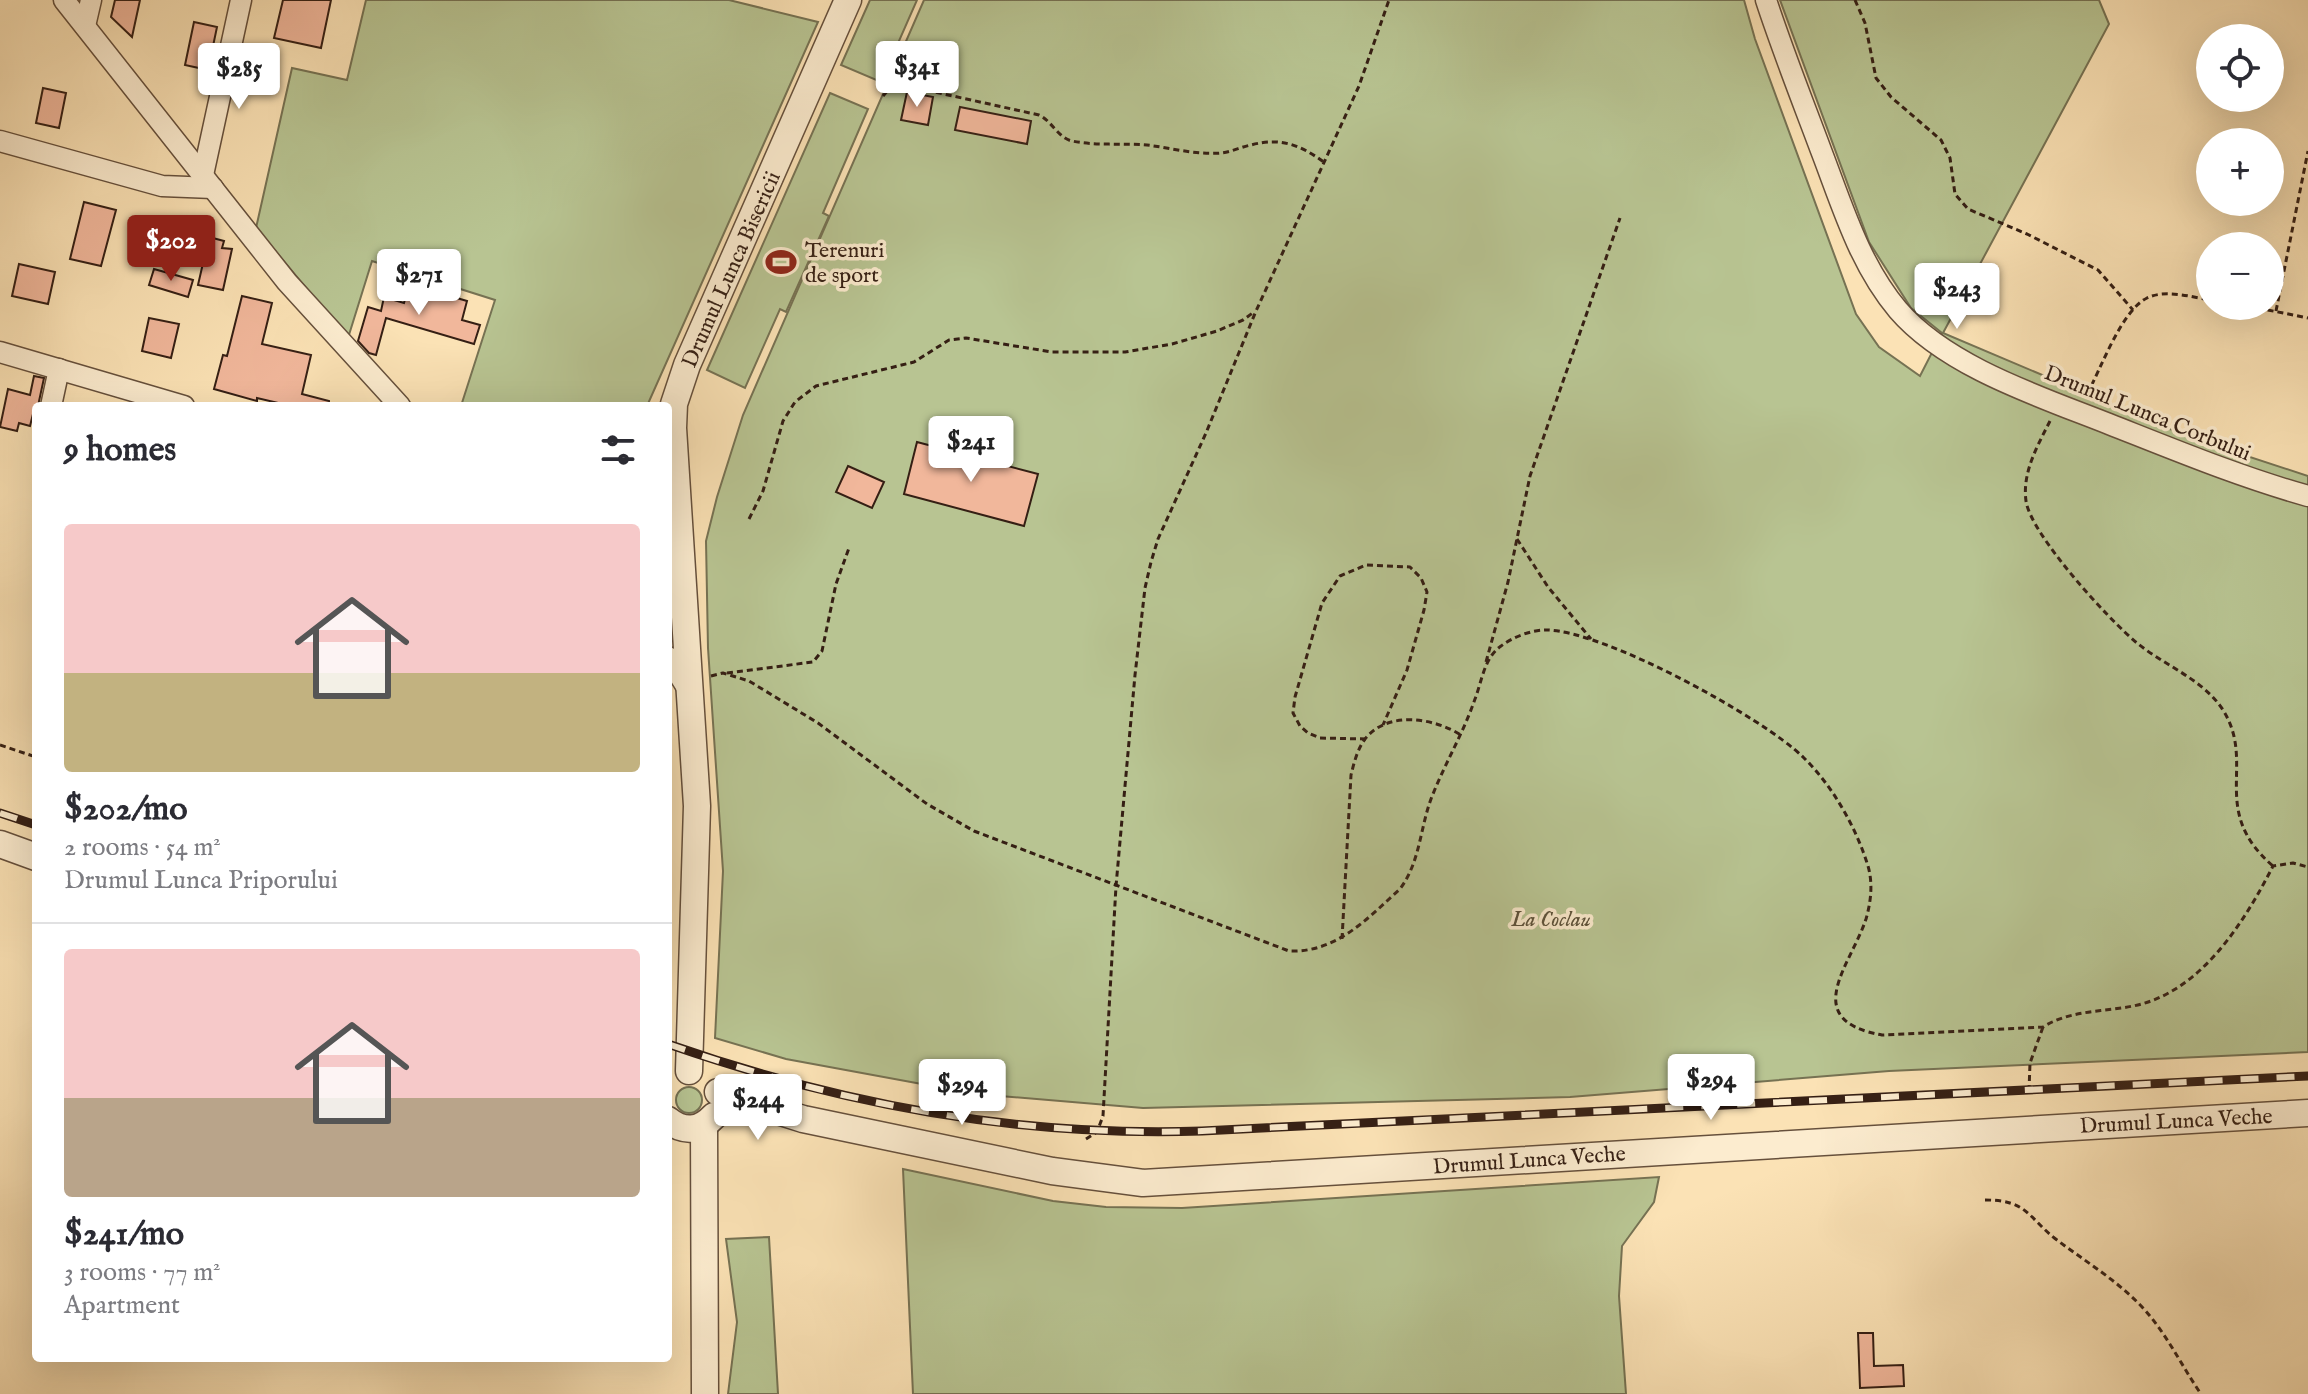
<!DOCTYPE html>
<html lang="en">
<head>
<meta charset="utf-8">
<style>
  :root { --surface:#fff; --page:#f7f7f7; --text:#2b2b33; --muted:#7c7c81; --line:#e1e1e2; --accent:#8f2418 }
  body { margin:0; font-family:"IM FELL English",serif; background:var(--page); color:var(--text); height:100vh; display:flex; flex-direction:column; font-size:30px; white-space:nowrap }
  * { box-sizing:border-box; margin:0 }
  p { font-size:26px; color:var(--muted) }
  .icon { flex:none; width:44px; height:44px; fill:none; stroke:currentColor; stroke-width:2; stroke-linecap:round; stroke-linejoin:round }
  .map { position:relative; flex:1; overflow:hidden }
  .panel { position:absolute; left:32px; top:402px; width:640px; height:960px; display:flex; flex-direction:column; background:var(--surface); border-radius:8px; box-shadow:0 8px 32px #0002 }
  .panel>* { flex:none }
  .tools { position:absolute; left:2196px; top:24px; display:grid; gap:16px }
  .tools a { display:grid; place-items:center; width:88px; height:88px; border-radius:50%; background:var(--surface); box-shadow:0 8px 32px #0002; font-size:40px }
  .price { position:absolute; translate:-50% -68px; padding:0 18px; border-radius:8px; background:#fff; color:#222; font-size:26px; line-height:52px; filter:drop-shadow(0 2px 4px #0008) }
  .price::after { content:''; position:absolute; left:50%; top:48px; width:24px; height:18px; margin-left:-12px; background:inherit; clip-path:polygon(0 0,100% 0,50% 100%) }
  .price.on { background:var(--accent); color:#fff }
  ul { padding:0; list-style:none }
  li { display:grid; align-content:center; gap:16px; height:424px; padding:0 32px }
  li+li { border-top:2px solid var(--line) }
  li span { display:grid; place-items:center; height:248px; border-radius:8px; color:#555 }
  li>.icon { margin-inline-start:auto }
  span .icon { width:144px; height:144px; fill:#fffc; stroke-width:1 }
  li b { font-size:34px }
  h2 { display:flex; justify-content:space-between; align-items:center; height:96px; padding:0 32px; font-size:34px }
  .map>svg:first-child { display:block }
  .green { fill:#b8c492; stroke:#767253; stroke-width:2 }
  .building { fill:#f1b79b; stroke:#351f14; stroke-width:2 }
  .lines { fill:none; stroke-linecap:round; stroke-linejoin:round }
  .minor-casing { stroke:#66503c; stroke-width:23 }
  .tertiary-casing { stroke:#66503c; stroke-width:29 }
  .path { stroke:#351f14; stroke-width:3; stroke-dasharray:6 4; stroke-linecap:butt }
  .minor { stroke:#fceccf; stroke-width:20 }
  .tertiary { stroke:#fceccf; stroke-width:26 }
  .rail-casing { stroke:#351f14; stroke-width:9 }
  .rail { stroke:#fceccf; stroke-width:6; stroke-dasharray:18; stroke-linecap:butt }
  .labels { text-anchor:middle; stroke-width:7; stroke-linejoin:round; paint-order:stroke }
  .poi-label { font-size:22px; fill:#351f14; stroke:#fceccf; text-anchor:start }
  .street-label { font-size:22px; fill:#351f14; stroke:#fceccf }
  .park-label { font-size:22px; font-style:italic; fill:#5c513a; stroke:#fceccf }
</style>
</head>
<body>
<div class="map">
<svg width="2308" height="1394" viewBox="0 0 2308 1394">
  <rect width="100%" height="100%" fill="#fbe2b5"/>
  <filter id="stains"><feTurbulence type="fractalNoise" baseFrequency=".0025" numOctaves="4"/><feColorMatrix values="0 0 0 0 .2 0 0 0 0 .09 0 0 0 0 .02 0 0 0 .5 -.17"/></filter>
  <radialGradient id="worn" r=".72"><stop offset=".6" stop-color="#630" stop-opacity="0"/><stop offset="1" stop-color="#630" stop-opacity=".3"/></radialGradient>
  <g class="green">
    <polygon points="366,0 729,0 818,22 647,406 461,406 495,300 372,261 348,338 256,228 292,68 347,80"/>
    <polygon points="870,0 917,0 881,82 841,65"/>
    <polygon points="924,0 1744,0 1755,39 1856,314 1879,347 1920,376 1942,333 1911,308 1869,242 1780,0 2099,0 2109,24 1943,333 2189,437 2308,476 2308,1052 1889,1071 1570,1097 1143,1108 976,1094 786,1059 715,1038 723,871 708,648 706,541 717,497 743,415"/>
    <polygon points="830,93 868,109 823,213 829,216 786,312 780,309 745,388 707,370"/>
    <circle cx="689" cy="1100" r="13"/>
    <polygon points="903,1169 1053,1201 1106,1207 1182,1208 1659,1177 1654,1202 1622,1246 1619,1296 1626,1394 913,1394"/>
    <polygon points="769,1237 778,1394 728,1394 737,1322 726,1239"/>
  </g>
  <g class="building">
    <polygon points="115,0 140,0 132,37 111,17"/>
    <polygon points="283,0 331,0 321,48 274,38"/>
    <polygon points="194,22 217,27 208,70 185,65"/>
    <polygon points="43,88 66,93 59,128 36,123"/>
    <polygon points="907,92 933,97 928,125 901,120"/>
    <polygon points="960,107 1031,121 1027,144 955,130"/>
    <polygon points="84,202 116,210 101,266 70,259"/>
    <polygon points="209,237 224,241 222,248 232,249 223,290 198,285"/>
    <polygon points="19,264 55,272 48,304 12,296"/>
    <polygon points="154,269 193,280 188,297 149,285"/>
    <polygon points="409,284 467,301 462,320 480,325 474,344 386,318 376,355 369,353 358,341 368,307 381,311 384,297 404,303"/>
    <polygon points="242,296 272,303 262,344 311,355 302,394 329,401 329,406 291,406 257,398 257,401 214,389 223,355 227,356"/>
    <polygon points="149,318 179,324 171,358 142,351"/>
    <polygon points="34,376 44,378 38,406 35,406 30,426 19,423 17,431 0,427 8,389 30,395"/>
    <polygon points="917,442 1038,474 1024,526 904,494"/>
    <polygon points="848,466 884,482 872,508 836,492"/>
    <polygon points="1858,1333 1873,1333 1874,1366 1903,1365 1904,1386 1860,1388"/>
  </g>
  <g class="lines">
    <g class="minor-casing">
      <g id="minor">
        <polyline points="64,0 287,282 400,406"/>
        <path d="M1766 0C1783 52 1803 102 1822 153 1843 208 1860 265 1898 310 1947 367 2041 397 2109 424 2175 450 2240 477 2308 496"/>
        <polyline points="85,26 91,0"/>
        <polyline points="0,141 162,186 213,188"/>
        <polyline points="203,175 241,0"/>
        <polyline points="0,352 184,406"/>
        <polyline points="51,406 59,369"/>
        <polyline points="668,657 689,691"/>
      </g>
    </g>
    <g class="tertiary-casing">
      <g id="tertiary">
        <polyline points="0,844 36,857"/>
        <polyline points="689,1071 697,806 673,428 674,404 687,365 848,0"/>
        <polyline points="718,1092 803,1119 1052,1171 1143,1183 2308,1113"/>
        <path d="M668 1120C684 1133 700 1131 714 1116"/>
        <polyline points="704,1126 705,1394"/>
      </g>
    </g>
    <g class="path">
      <polyline points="1855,0 1865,23 1876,78 1891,97 1941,140 1950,158 1955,194 1968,209 2027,234 2098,270 2133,310"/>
      <path d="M883 96 894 83 1039 115C1052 121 1058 138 1072 141 1096 146 1123 143 1147 145 1171 148 1196 155 1221 153 1231 152 1241 147 1251 145 1281 137 1301 145 1325 163"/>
      <polyline points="2248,306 2308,318"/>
      <polyline points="2276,311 2308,151"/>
      <path d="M2087 394C2101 369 2121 311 2147 298 2165 289 2192 297 2210 300"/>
      <path d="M2050 421C2038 445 2022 472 2026 501 2031 535 2109 620 2137 643 2165 666 2203 679 2223 710 2257 764 2208 810 2273 866"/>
      <polyline points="749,519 763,491 783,421 795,402 816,386 914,362 949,340 966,338 1052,352 1125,352 1172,344 1217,331 1243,320 1254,312"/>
      <polyline points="1517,539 1548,587 1591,639"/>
      <polyline points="1486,662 1508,582 1530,476 1620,218"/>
      <polyline points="727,673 813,662 822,651 836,584 849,548"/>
      <path d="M711 676 723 673 749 681 818 723 927 804 974 831 1289 951C1336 953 1367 919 1400 889 1420 862 1420 829 1431 799 1444 765 1463 734 1475 699 1482 681 1484 658 1501 646 1513 637 1531 630 1546 630 1603 630 1762 717 1803 757 1832 785 1856 827 1868 866 1873 883 1871 902 1866 919 1851 965 1798 1020 1882 1035L2043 1027C2070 1010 2103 1012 2133 1006 2200 993 2244 923 2273 866L2293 863 2308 867"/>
      <polyline points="1366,739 1320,738 1308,733 1300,726 1293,713 1295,697 1322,603 1340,576 1366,565 1410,567 1421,578 1427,592 1424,610 1407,670 1383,725"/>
      <polyline points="0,745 36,757"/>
      <path d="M1342 939 1351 775C1354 763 1357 750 1365 739 1388 710 1434 718 1461 735"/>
      <polyline points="2029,1091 2030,1063 2043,1027"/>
      <polyline points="1086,1139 1097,1132 1103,1116 1116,886 1135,675 1145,588 1151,562 1158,539 1206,433 1256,311 1359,86 1389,0"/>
      <path d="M1985 1200C2028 1200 2027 1217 2057 1240 2086 1262 2118 1281 2143 1308 2167 1334 2181 1365 2201 1394"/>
    </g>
    <use href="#minor" class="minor"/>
    <use href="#tertiary" class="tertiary"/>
    <g class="rail-casing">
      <g id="rail">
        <polyline points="0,813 36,825"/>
        <path d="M668 1044C843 1105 1017 1137 1202 1131L2308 1076"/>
      </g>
    </g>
    <use href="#rail" class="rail"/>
  </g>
  <defs>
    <g id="stadium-bare" transform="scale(2.4)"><path d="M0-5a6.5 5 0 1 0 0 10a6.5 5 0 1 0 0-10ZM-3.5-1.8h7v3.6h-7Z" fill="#8f2418" stroke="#fceccf" stroke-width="2.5" paint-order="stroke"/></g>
  </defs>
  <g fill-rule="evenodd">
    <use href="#stadium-bare" x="781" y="262"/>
  </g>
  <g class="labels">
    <g class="poi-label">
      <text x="805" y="257">Terenuri<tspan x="805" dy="25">de sport</tspan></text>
    </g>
    <g class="street-label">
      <text transform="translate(730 269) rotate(-66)" y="8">Drumul Lunca Bisericii</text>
      <text transform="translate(2148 412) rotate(22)" y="8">Drumul Lunca Corbului</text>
      <text transform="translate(2176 1120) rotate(-3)" y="8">Drumul Lunca Veche</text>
      <text transform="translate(1529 1159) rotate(-4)" y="8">Drumul Lunca Veche</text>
    </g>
    <g class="park-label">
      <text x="1551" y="926">La Coclau</text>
    </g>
  </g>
  <rect width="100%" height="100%" filter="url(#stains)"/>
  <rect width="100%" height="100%" fill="url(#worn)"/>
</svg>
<div class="tools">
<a><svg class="icon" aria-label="locate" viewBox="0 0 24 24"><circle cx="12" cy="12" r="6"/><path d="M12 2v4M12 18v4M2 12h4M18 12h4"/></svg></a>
<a>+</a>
<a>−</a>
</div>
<b class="price" style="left:917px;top:109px">$341</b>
<b class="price" style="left:239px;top:111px">$285</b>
<b class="price on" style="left:171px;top:283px">$202</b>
<b class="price" style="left:419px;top:317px">$271</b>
<b class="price" style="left:1957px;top:331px">$243</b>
<b class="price" style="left:971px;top:484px">$241</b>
<b class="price" style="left:1711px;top:1122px">$294</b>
<b class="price" style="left:962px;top:1127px">$294</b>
<b class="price" style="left:758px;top:1142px">$244</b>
<section class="panel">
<h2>9 homes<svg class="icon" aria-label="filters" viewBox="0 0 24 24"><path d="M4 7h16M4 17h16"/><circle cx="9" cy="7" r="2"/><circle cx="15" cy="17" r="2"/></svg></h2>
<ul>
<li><span style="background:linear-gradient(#f6c9c9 60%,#c2b280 0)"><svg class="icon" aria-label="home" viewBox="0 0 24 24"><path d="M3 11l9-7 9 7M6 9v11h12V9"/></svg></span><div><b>$202/mo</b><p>2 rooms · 54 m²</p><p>Drumul Lunca Priporului</p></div></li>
<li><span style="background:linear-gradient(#f6c9c9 60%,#b9a48a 0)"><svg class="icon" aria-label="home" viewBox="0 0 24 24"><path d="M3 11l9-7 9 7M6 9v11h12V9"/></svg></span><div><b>$241/mo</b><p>3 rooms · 77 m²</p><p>Apartment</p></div></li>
</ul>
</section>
</div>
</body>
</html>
